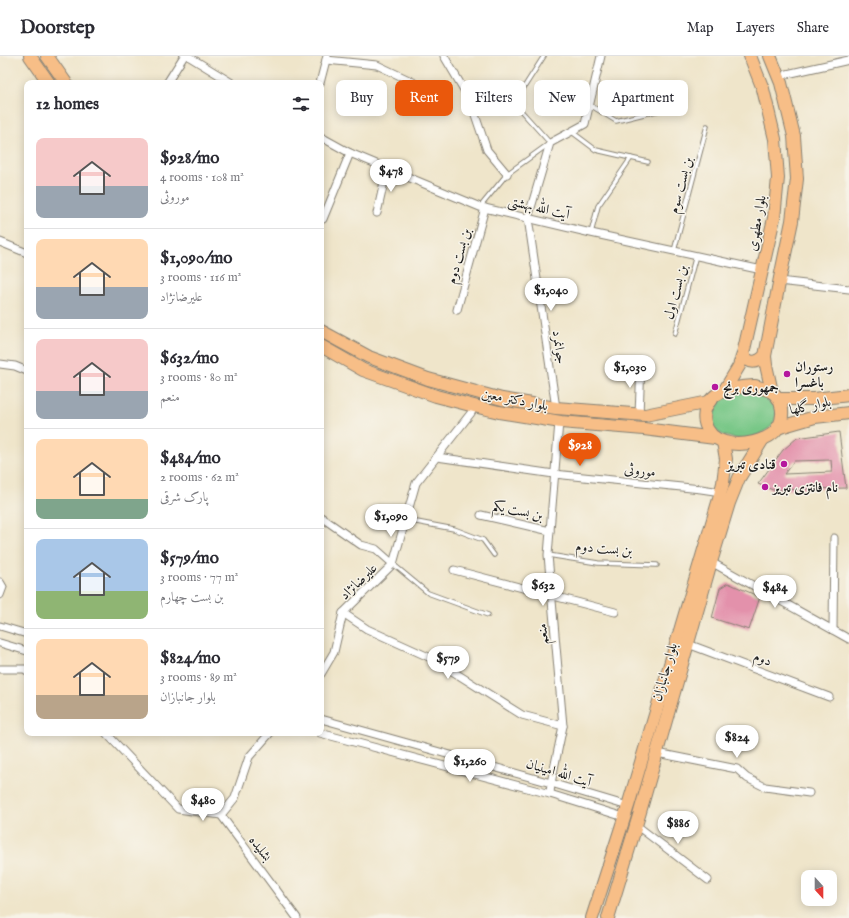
<!DOCTYPE html>
<html lang="en">
<head>
<meta charset="utf-8">
<style>
  :root { --surface:#fff; --page:#f2f2f3; --text:#2b2b33; --muted:#7c7c81; --line:#e1e1e2; --accent:#ea580c }
  body { margin:0; font-family:"IM FELL English",Amiri,serif; background:var(--page); color:var(--text); height:100vh; display:flex; flex-direction:column; font-size:15px; white-space:nowrap }
  * { box-sizing:border-box; margin:0 }
  p { font-size:13px; color:var(--muted) }
  .icon { flex:none; width:22px; height:22px; fill:none; stroke:currentColor; stroke-width:2; stroke-linecap:round; stroke-linejoin:round }
  .map { position:relative; flex:1; overflow:hidden }
  .details { position:absolute; left:24px; top:24px; width:300px; height:656px; display:flex; flex-direction:column; background:var(--surface); border-radius:8px; box-shadow:0 2px 10px #0003 }
  .details>* { flex:none }
  .guide { position:absolute; left:336px; top:24px; width:380px; height:36px; display:flex; gap:8px }
  .needle { width:26px; rotate:159deg }
  .controls { position:absolute; left:801px; top:814px; display:grid; gap:8px }
  .controls a { display:grid; place-items:center; width:36px; height:36px; border-radius:8px; background:var(--surface); box-shadow:0 2px 10px #0003; font-size:20px }
  .price { position:absolute; translate:-50% -34px; padding:0 9px; border-radius:14px; background:#fff; color:#222; font-size:13px; line-height:26px; filter:drop-shadow(0 1px 2px #0008) }
  .price::after { content:''; position:absolute; left:50%; top:24px; width:12px; height:9px; margin-left:-6px; background:inherit; clip-path:polygon(0 0,100% 0,50% 100%) }
  .price.selected { background:var(--accent); color:#fff }
  ul { padding:0; list-style:none }
  li { display:flex; align-items:center; gap:12px; height:100px; padding:0 12px }
  li+li { border-top:1px solid var(--line) }
  li span { display:grid; place-items:center; flex:none; width:112px; height:80px; border-radius:8px; color:#555 }
  li>.icon { margin-inline-start:auto }
  span .icon { width:48px; height:48px; fill:#fffc; stroke-width:1 }
  li b { font-size:17px }
  h2 { display:flex; justify-content:space-between; align-items:center; height:48px; padding:0 12px; font-size:17px }
  .chip { padding:0 14px; border-radius:8px; background:var(--surface); box-shadow:0 2px 10px #0003; font-size:14px; line-height:36px }
  .chip.selected { background:var(--accent); color:#fff }
  header { display:flex; align-items:center; gap:24px; box-sizing:border-box; height:56px; padding:0 20px; background:var(--surface); border-bottom:1px solid var(--line) }
  header strong { font-size:19px }
  nav { display:flex; gap:22px; margin-inline-start:auto; font-size:14px }
  .map>svg:first-child { display:block }
  .green { fill:#78c787; stroke:#4a7252 }
  .building { fill:#e391ab; fill-rule:evenodd }
  .lines { fill:none; stroke-linecap:round; stroke-linejoin:round }
  .lane-casing { stroke:#868073; stroke-width:5.5 }
  .street-casing { stroke:#868073; stroke-width:9 }
  .primary-casing { stroke:#868073; stroke-width:14 }
  .lane { stroke:#fff; stroke-width:3.5 }
  .street { stroke:#fff; stroke-width:7 }
  .primary { stroke:#f7be87; stroke-width:12 }
  .poi-dot { fill:#b5179e; stroke:#f7f3e8; stroke-width:1.5 }
  .labels { text-anchor:middle; stroke-width:3; stroke-linejoin:round; paint-order:stroke }
  .street-label { font-size:14px; fill:#1c1c1c; stroke:#f7f3e8 }
  .poi-label { font-size:14px; font-weight:bold; fill:#1c1c1c; stroke:#f7f3e8; text-anchor:start }
</style>
</head>
<body>
<header>
<strong>Doorstep</strong>
<nav><a>Map</a><a>Layers</a><a>Share</a></nav>
</header>
<div class="map">
<svg width="849" height="862" viewBox="0 0 849 862">
  <rect width="100%" height="100%" fill="#f7f3e8"/>
  <filter id="ink" filterUnits="userSpaceOnUse"><feTurbulence type="fractalNoise" baseFrequency=".025" numOctaves="2"/><feDisplacementMap in="SourceGraphic" scale="8" xChannelSelector="R" yChannelSelector="G"/><feConvolveMatrix kernelMatrix="1 2 1 2 8 2 1 2 1" color-interpolation-filters="sRGB"/></filter>
  <filter id="wash" filterUnits="userSpaceOnUse"><feTurbulence type="fractalNoise" baseFrequency=".012" numOctaves="4" result="noise"/><feDisplacementMap in="SourceGraphic" scale="16" xChannelSelector="R" yChannelSelector="G"/><feGaussianBlur stdDeviation="0.9" result="paint"/><feColorMatrix in="noise" values="0 0 0 0 0 0 0 0 0 0 0 0 0 0 0 0 0 1.4 0 .05"/><feComposite in="paint" operator="in"/></filter>
  <g filter="url(#wash)">
    <rect width="100%" height="100%" fill="#efe5ca"/>
    <path class="green" d="M746 335C753 336 760 335 767 339 777 346 780 362 771 371 764 377 753 382 743 383 726 384 704 374 711 354 712 349 715 346 720 343 728 338 737 337 746 335Z"/>
    <g id="blocks">
      <g class="building">
        <path d="M839 376 846 432 773 434 758 428 783 394 797 382ZM831 404 832 416 784 418 794 405Z"/>
        <polygon points="728,527 760,541 749,574 712,562 720,532"/>
      </g>
    </g>
  </g>
  <g filter="url(#ink)">
    <use href="#blocks" fill-opacity="0" stroke="#868073" stroke-width="1"/>
    <g class="lines">
      <g class="lane-casing">
        <g id="lane">
          <polyline points="590,49 616,65 684,48"/>
          <polyline points="572,76 596,94 648,106"/>
          <polyline points="480,151 507,118 550,87 514,47 544,0"/>
          <polyline points="591,177 598,150 631,102"/>
          <polyline points="674,195 707,70"/>
          <polyline points="675,278 696,199"/>
          <polyline points="406,464 454,473 483,484 494,499"/>
          <polyline points="548,499 598,507 657,509"/>
          <polyline points="393,508 428,537 488,559"/>
        </g>
      </g>
      <g class="street-casing">
        <g id="street">
          <polyline points="188,0 232,27"/>
          <polyline points="444,0 470,44 487,94 507,118"/>
          <polyline points="326,4 377,9 413,26"/>
          <polyline points="787,18 849,4"/>
          <polyline points="167,27 184,0"/>
          <polyline points="320,27 327,0"/>
          <polyline points="321,81 350,97 480,151 591,177 762,214"/>
          <polyline points="377,157 387,113"/>
          <polyline points="323,163 350,97"/>
          <polyline points="0,186 27,197"/>
          <polyline points="779,225 849,233"/>
          <polyline points="457,254 485,152"/>
          <polyline points="0,308 15,310 27,315"/>
          <polyline points="556,352 528,162 550,87 585,68 601,0"/>
          <polyline points="639,359 641,308"/>
          <polyline points="437,401 554,418 701,433 721,436"/>
          <polyline points="481,459 550,475"/>
          <polyline points="321,461 361,489 376,493 393,508"/>
          <polyline points="711,506 849,583"/>
          <polyline points="454,514 615,556"/>
          <polyline points="0,526 3,531 0,539"/>
          <polyline points="343,557 367,573 433,603 522,659 563,670"/>
          <polyline points="0,570 27,578"/>
          <polyline points="833,574 834,482"/>
          <polyline points="0,587 27,595"/>
          <polyline points="688,588 829,641"/>
          <polyline points="0,613 25,613 27,615"/>
          <polyline points="321,618 334,596 343,557 393,508 416,427 471,357 474,350"/>
          <polyline points="321,663 551,727 628,750"/>
          <polyline points="106,677 178,753 221,759 297,862"/>
          <polyline points="320,677 550,738 624,761"/>
          <polyline points="657,697 737,713 747,722 765,731 809,737"/>
          <polyline points="550,738 551,727 563,670 548,499 559,366"/>
          <polyline points="221,759 235,742 249,701 270,677"/>
          <polyline points="636,769 708,824"/>
        </g>
      </g>
      <g class="primary-casing">
        <g id="primary">
          <polyline points="30,0 49,27"/>
          <polyline points="47,0 66,27"/>
          <polyline points="770,0 781,27 794,80 797,123 792,165 780,222 765,300 766,309 772,336"/>
          <polyline points="321,275 369,301 428,323 502,343 556,352 645,359 709,346"/>
          <polyline points="321,290 363,314 436,340 474,350 499,356 561,366 644,373 715,382"/>
          <path d="M743 298C749 309 757 307 765 300"/>
          <path d="M755 330C761 332 767 333 772 336 783 344 785 360 778 372 768 386 740 391 725 386 702 380 697 353 716 339 727 332 742 331 755 330Z"/>
          <polyline points="724,335 739,310 743,298 774,162 778,122 775,83 763,33 750,0"/>
          <polyline points="779,343 814,343 849,339"/>
          <polyline points="777,372 815,361 849,357"/>
          <polyline points="592,862 628,750 719,443 723,427 726,403 723,386"/>
          <polyline points="608,862 640,756 711,506 729,447 739,422 763,383"/>
        </g>
      </g>
      <use href="#lane" class="lane"/>
      <use href="#street" class="street"/>
      <use href="#primary" class="primary"/>
    </g>
  </g>
  <g class="poi-dot">
    <circle cx="787" cy="318" r="4"/>
    <circle cx="715" cy="331" r="4"/>
    <circle cx="784" cy="408" r="4"/>
    <circle cx="765" cy="431" r="4"/>
  </g>
  <g class="labels">
    <g class="street-label">
      <text transform="translate(680 129) rotate(-75)" y="5">بن بست سوم</text>
      <text transform="translate(539 151) rotate(13)" y="5">آیت الله بهشتی</text>
      <text transform="translate(756 167) rotate(-80)" y="5">بلوار مطهری</text>
      <text transform="translate(458 200) rotate(-74)" y="5">بن بست دوم</text>
      <text transform="translate(675 236) rotate(-75)" y="5">بن بست اول</text>
      <text transform="translate(560 291) rotate(82)" y="5">جوانمرد</text>
      <text transform="translate(515 343) rotate(11)" y="5">بلوار دکتر معین</text>
      <text transform="translate(810 349) rotate(-12)" y="5">بلوار گلها</text>
      <text transform="translate(640 414) rotate(6)" y="5">موروثی</text>
      <text transform="translate(518 454) rotate(12)" y="5">بن بست یکم</text>
      <text transform="translate(604 492) rotate(5)" y="5">بن بست دوم</text>
      <text transform="translate(358 525) rotate(-44)" y="5">علیرضانژاد</text>
      <text transform="translate(542 578) rotate(-95)" y="5">منعم</text>
      <text transform="translate(763 602) rotate(21)" y="5">دوم</text>
      <text transform="translate(664 616) rotate(-74)" y="5">بلوار جانبازان</text>
      <text transform="translate(559 716) rotate(17)" y="5">آیت الله امینیان</text>
      <text transform="translate(261 792) rotate(53)" y="5">بشلیده</text>
    </g>
    <g class="poi-label">
      <text x="795" y="315">رستوران<tspan x="795" dy="16">باغسرا</tspan></text>
      <text x="723" y="336">جمهوری برنج</text>
      <text x="776" y="413" text-anchor="end">قنادی تبریز</text>
      <text x="773" y="436">نام فانتزی تبریز</text>
    </g>
  </g>
</svg>
<div class="controls">
<a><svg class="needle" viewBox="-14 -14 28 28"><path d="M0-13l5 13h-10z" fill="#e53935"/><path d="M0 13l5-13h-10z" fill="#7c7c81"/></svg></a>
</div>
<b class="price" style="left:391px;top:137px">$478</b>
<b class="price" style="left:551px;top:256px">$1,040</b>
<b class="price" style="left:630px;top:333px">$1,030</b>
<b class="price selected" style="left:580px;top:411px">$928</b>
<b class="price" style="left:391px;top:482px">$1,090</b>
<b class="price" style="left:543px;top:551px">$632</b>
<b class="price" style="left:775px;top:553px">$484</b>
<b class="price" style="left:448px;top:624px">$579</b>
<b class="price" style="left:737px;top:703px">$824</b>
<b class="price" style="left:470px;top:727px">$1,260</b>
<b class="price" style="left:203px;top:766px">$480</b>
<b class="price" style="left:678px;top:789px">$886</b>
<div class="guide">
<a class="chip">Buy</a>
<a class="chip selected">Rent</a>
<a class="chip">Filters</a>
<a class="chip">New</a>
<a class="chip">Apartment</a>
</div>
<section class="details">
<h2>12 homes<svg class="icon" aria-label="filters" viewBox="0 0 24 24"><path d="M4 7h16M4 17h16"/><circle cx="9" cy="7" r="2"/><circle cx="15" cy="17" r="2"/></svg></h2>
<ul>
<li><span style="background:linear-gradient(#f6c9c9 60%,#9aa5b1 0)"><svg class="icon" aria-label="home" viewBox="0 0 24 24"><path d="M3 11l9-7 9 7M6 9v11h12V9"/></svg></span><div><b>$928/mo</b><p>4 rooms · 108 m²</p><p>موروثی</p></div></li>
<li><span style="background:linear-gradient(#ffd9b3 60%,#9aa5b1 0)"><svg class="icon" aria-label="home" viewBox="0 0 24 24"><path d="M3 11l9-7 9 7M6 9v11h12V9"/></svg></span><div><b>$1,090/mo</b><p>3 rooms · 116 m²</p><p>علیرضانژاد</p></div></li>
<li><span style="background:linear-gradient(#f6c9c9 65%,#9aa5b1 0)"><svg class="icon" aria-label="home" viewBox="0 0 24 24"><path d="M3 11l9-7 9 7M6 9v11h12V9"/></svg></span><div><b>$632/mo</b><p>3 rooms · 80 m²</p><p>منعم</p></div></li>
<li><span style="background:linear-gradient(#ffd9b3 75%,#7fa58c 0)"><svg class="icon" aria-label="home" viewBox="0 0 24 24"><path d="M3 11l9-7 9 7M6 9v11h12V9"/></svg></span><div><b>$484/mo</b><p>2 rooms · 62 m²</p><p>پارک شرقی</p></div></li>
<li><span style="background:linear-gradient(#a9c7e8 65%,#8fb573 0)"><svg class="icon" aria-label="home" viewBox="0 0 24 24"><path d="M3 11l9-7 9 7M6 9v11h12V9"/></svg></span><div><b>$579/mo</b><p>3 rooms · 77 m²</p><p>بن بست چهارم</p></div></li>
<li><span style="background:linear-gradient(#ffd9b3 70%,#b9a48a 0)"><svg class="icon" aria-label="home" viewBox="0 0 24 24"><path d="M3 11l9-7 9 7M6 9v11h12V9"/></svg></span><div><b>$824/mo</b><p>3 rooms · 89 m²</p><p>بلوار جانبازان</p></div></li>
</ul>
</section>
</div>
</body>
</html>
